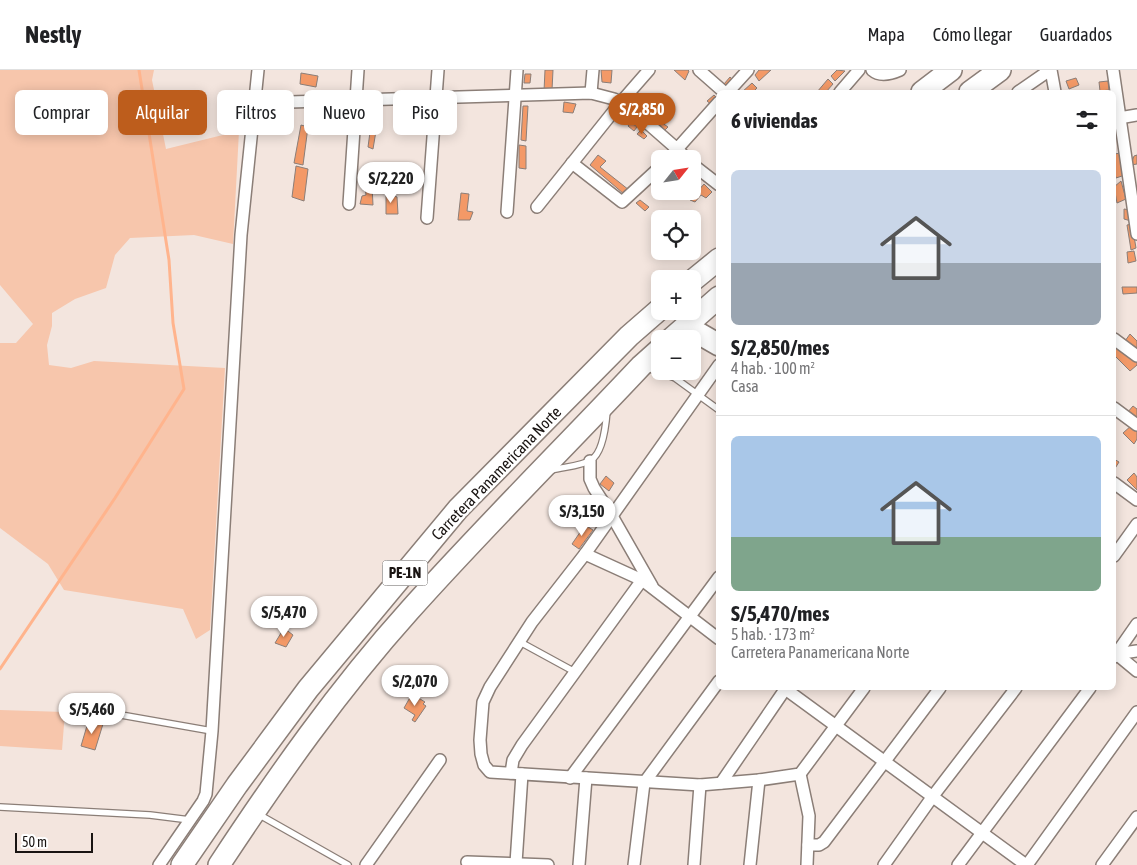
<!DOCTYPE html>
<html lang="es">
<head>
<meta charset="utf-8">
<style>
  :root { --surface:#fff; --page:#f2f2f2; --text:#202124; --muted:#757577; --line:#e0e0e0; --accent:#bd5d1c }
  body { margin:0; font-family:"Asap Condensed",sans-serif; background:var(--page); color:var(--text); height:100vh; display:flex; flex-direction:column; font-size:19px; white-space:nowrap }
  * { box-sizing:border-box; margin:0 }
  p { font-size:16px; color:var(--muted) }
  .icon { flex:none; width:28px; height:28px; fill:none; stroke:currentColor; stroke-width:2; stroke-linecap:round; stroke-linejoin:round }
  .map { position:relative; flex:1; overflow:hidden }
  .details { position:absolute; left:716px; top:20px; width:400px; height:600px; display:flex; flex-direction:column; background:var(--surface); border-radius:8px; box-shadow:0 2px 12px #0003 }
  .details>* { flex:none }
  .hud { position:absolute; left:15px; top:20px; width:475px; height:45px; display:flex; gap:10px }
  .needle { width:32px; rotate:60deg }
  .fabs { position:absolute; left:651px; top:80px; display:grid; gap:10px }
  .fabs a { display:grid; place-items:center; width:50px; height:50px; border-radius:8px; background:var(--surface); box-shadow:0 2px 12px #0003; font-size:25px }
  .scale { position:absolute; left:15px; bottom:12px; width:78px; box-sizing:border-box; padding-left:5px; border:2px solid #191412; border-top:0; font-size:14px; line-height:18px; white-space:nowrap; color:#191412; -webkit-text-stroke:4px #fff; paint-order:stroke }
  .price { position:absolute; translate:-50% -42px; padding:0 11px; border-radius:18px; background:#fff; color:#222; font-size:16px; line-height:32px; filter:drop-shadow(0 1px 2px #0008) }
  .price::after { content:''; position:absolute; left:50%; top:30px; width:15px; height:11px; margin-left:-8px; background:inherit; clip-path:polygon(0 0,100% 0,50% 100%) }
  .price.selected { background:var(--accent); color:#fff }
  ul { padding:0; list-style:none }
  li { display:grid; align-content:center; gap:10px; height:265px; padding:0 15px }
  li+li { border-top:1px solid var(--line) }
  li span { display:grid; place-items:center; height:155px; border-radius:8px; color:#555 }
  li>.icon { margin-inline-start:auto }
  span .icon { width:90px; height:90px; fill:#fffc; stroke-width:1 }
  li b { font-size:21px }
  h2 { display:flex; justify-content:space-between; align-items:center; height:60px; padding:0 15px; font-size:21px }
  .pill { padding:0 18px; border-radius:8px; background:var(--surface); box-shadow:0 2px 12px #0003; font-size:18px; line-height:45px }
  .pill.selected { background:var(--accent); color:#fff }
  header { display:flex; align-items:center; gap:30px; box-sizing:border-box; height:70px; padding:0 25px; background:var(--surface); border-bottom:1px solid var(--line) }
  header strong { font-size:24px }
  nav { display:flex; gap:28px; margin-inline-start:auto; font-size:18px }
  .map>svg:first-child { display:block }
  .green { fill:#f7c6ac }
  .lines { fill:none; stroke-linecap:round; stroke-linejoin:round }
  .stream { stroke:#ffb48d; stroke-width:3 }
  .building { fill:#f39967; stroke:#8b7e78 }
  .lane-casing { stroke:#8b7e77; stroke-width:8 }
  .street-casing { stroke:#8b7e77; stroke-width:14 }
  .highway-casing { stroke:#8b7e77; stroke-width:24 }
  .lane { stroke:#fff; stroke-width:5.5 }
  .street { stroke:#fff; stroke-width:11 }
  .highway { stroke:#fff; stroke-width:21 }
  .labels { text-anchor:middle; stroke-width:5; stroke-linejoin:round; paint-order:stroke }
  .shield { fill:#fff; stroke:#5e5a59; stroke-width:1 }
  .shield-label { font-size:15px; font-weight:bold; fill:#191412 }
  .street-label { font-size:16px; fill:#191412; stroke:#fff }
</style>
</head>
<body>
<header>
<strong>Nestly</strong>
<nav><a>Mapa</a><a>Cómo llegar</a><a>Guardados</a></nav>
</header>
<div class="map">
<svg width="1137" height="795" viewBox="0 0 1137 795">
  <rect width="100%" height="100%" fill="#f3e5de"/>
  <g class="green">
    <polygon points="0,0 154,0 152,10 166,79 239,61 233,174 194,165 130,168 115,185 106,218 75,229 52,243 52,256 47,275 49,295 71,298 94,291 225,298 210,560 196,569 183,539 64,520 48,494 0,458 0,273 16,273 33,254 0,215"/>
    <polygon points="0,640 65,642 62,680 0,676"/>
  </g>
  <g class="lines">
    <polyline class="stream" points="0,599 115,428 184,319 173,253 169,190 139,0"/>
  </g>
  <g class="building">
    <polygon points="545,0 553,0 552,20 544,21"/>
    <polygon points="601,0 612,0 611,13 602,12"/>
    <polygon points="674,0 688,0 689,1 685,10"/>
    <polygon points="759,0 771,0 759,11 755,5"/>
    <polygon points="837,0 845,1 835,11 831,6"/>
    <polygon points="301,3 318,6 316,17 300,14"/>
    <polygon points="525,4 531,4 530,13 524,13"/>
    <polygon points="730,7 735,12 728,20 724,14"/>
    <polygon points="1076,8 1079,15 1069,19 1066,11"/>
    <polygon points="828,9 833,14 826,22 817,22"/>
    <polygon points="1108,11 1109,20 1100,21 1099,12"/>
    <polygon points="752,13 757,18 753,22 742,22"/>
    <polygon points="714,25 718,29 712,35 707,31"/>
    <polygon points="564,32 576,34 573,43 563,42"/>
    <polygon points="663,33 672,41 665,50 655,41"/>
    <polygon points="523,36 528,36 526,71 521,70"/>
    <polygon points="441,37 452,38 453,56 440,54"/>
    <polygon points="373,40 379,43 373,79 368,77"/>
    <polygon points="631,52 637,57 634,61 628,56"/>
    <polygon points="661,52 668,57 665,60 659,55"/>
    <polygon points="301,55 308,57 303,95 294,93"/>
    <polygon points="641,60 647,66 644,69 637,64"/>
    <polygon points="519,75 526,76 526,99 519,98"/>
    <polygon points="1121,83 1125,105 1116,108 1114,98 1114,84"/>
    <polygon points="598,85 606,91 600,97 629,120 624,124 590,95"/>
    <polygon points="1137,85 1137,94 1131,95 1134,86"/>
    <polygon points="296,96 308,99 304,131 292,127"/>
    <polygon points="1121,111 1126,129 1117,133 1114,117"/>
    <polygon points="704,114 712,122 706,128 701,125 695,132 690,130"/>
    <polygon points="365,116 372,116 373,135 360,134 362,126 366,125"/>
    <polygon points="386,122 397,127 398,144 386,144"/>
    <polygon points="461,123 469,124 467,141 473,142 470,150 458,150"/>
    <polygon points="640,130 649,137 645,141 636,133"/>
    <polygon points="1124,139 1130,140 1131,151 1124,149"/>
    <polygon points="1132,154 1136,178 1131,180 1127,155"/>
    <polygon points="1134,181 1136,191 1128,193 1127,182"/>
    <polygon points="1122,217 1137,217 1137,223 1123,224"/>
    <polygon points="1130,264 1137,271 1137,280 1125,271"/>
    <polygon points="1114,274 1137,289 1137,295 1130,301 1114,285"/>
    <polygon points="1133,336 1137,339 1137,348 1127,343"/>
    <polygon points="1132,355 1137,359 1137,369 1134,374 1123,363"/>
    <polygon points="1114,389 1119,392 1114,400"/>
    <polygon points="1134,403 1137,407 1137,420 1127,410"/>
    <polygon points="606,406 614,413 609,421 600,414"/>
    <polygon points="585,455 593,460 579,479 572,474"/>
    <polygon points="284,558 293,565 286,577 275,573"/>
    <polygon points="412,624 425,632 423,634 426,636 415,652 412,650 415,645 404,638"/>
    <polygon points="89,649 103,654 95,680 81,676"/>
  </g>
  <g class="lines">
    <g class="lane-casing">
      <g id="lane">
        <polyline points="648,298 675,308 719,340"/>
        <path d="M552 400C563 397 582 396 591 390 603 383 606 354 607 341"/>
        <polyline points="520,572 575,602"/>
        <polyline points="87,639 212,661"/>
        <polyline points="0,737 150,745 190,750"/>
        <polyline points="258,744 348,795"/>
      </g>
    </g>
    <g class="street-casing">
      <g id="street">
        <polyline points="699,0 724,22"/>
        <path d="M872 0C880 7 891 4 900 0"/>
        <polyline points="1051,0 1055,22"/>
        <polyline points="1113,0 1137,164"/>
        <polyline points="728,22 748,0"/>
        <polyline points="840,22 859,0"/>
        <polyline points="1018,22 1050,0"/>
        <polyline points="591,23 593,0"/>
        <polyline points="256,33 591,23 614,29 628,36 677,79 719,32"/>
        <polyline points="1119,48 1137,45"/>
        <polyline points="669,89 677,79 687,89"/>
        <polyline points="572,93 622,132 660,97"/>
        <polyline points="692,94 719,115"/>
        <polyline points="349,134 358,0"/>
        <polyline points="537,137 621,32 649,0"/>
        <polyline points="507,142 517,0"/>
        <polyline points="427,148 438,0"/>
        <polyline points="1114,269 1137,286"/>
        <polyline points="719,295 585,484 532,552 490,617 483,632 480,670 481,684 484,695 490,702 700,715 759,710 800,704 864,618"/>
        <polyline points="1114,338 1137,355"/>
        <polyline points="590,391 590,409 594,418 612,446 652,516"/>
        <polyline points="1114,413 1137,430"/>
        <polyline points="585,484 642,510 719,569"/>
        <polyline points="1114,486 1137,454"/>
        <polyline points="1114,582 1137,601"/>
        <polyline points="1116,584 1137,581"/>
        <polyline points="1114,587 1137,554"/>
        <polyline points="784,618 1026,795"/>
        <polyline points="511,703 513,690 522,675 642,510"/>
        <polyline points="800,704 809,746 807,795"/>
        <polyline points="570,708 719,507"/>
        <polyline points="721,713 786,618"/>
        <polyline points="808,775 819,775 824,772 940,618"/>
        <polyline points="467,792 548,795"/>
        <polyline points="516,793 522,704"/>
        <polyline points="159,795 203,731 206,724 212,661 241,165 258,0"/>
        <polyline points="366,795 440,690"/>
        <polyline points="579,795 586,708"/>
        <polyline points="634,795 644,713 719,611"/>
        <polyline points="694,795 700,715"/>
        <polyline points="750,795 759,710"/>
        <polyline points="884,795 933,726 1016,618"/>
        <polyline points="958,795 1090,618"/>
        <polyline points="1027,795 1137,642"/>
        <polyline points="1102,795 1137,747"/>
      </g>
    </g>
    <g class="highway-casing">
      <g id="highway">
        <polyline points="922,22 951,0"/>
        <polyline points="970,22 1000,0"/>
        <polyline points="692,211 719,189"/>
        <polyline points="686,256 719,275"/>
        <polyline points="671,269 719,227"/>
        <polyline points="182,795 237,715 308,619 458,439 629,266 660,239"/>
        <path d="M219 795C277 707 338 620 409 541 484 457 564 378 641 296L660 279"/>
      </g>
    </g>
    <use href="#lane" class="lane"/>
    <use href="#street" class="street"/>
    <use href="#highway" class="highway"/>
  </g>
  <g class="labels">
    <rect class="shield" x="382.5" y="490.5" width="45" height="25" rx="4"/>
    <g class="shield-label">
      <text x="405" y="508">PE-1N</text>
    </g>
    <g class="street-label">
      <text transform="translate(496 403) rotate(-46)" y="6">Carretera Panamericana Norte</text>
    </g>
  </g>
</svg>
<div class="fabs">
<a><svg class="needle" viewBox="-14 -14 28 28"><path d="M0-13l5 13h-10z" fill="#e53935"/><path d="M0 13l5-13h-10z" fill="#757577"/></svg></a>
<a><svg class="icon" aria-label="locate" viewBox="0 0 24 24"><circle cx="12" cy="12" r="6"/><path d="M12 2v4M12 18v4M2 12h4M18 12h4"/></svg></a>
<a>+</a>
<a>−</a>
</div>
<div class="scale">50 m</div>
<b class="price selected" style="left:642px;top:65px">S/2,850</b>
<b class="price" style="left:391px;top:134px">S/2,220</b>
<b class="price" style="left:582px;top:467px">S/3,150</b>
<b class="price" style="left:284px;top:568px">S/5,470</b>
<b class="price" style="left:415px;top:637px">S/2,070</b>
<b class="price" style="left:92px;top:665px">S/5,460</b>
<div class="hud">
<a class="pill">Comprar</a>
<a class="pill selected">Alquilar</a>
<a class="pill">Filtros</a>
<a class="pill">Nuevo</a>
<a class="pill">Piso</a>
</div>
<section class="details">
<h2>6 viviendas<svg class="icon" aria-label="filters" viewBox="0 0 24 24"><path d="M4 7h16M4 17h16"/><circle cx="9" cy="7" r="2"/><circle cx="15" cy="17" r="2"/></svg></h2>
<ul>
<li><span style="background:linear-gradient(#c9d6e8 60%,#9aa5b1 0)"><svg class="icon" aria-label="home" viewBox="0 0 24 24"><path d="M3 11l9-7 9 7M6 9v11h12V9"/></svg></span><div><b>S/2,850/mes</b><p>4 hab. · 100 m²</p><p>Casa</p></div></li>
<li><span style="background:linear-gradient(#a9c7e8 65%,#7fa58c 0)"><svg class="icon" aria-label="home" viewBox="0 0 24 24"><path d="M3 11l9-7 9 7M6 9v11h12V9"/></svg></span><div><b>S/5,470/mes</b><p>5 hab. · 173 m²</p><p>Carretera Panamericana Norte</p></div></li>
</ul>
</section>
</div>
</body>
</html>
